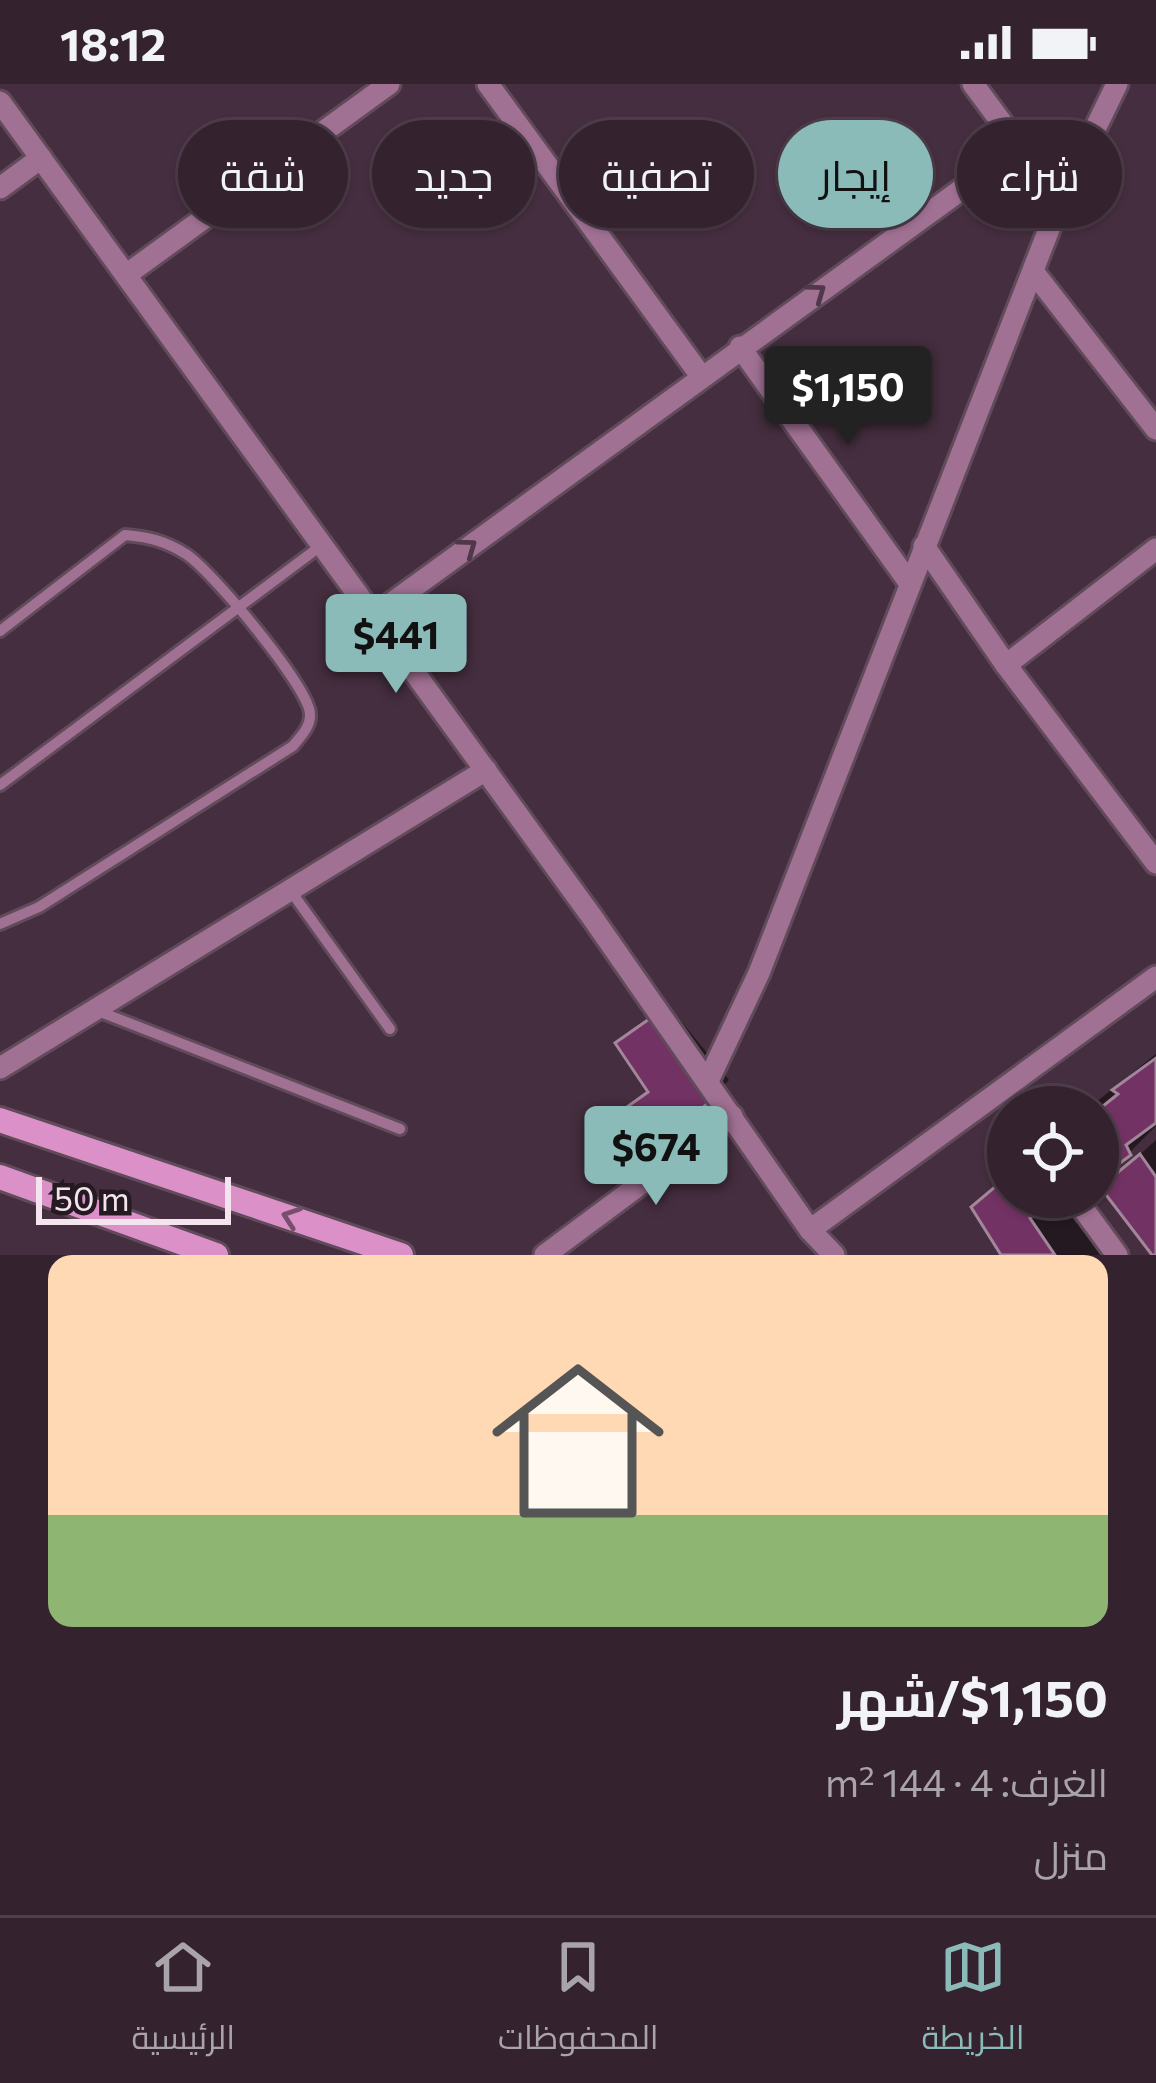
<!DOCTYPE html>
<html lang="ar">
<head>
<meta charset="utf-8">
<style>
  :root { --surface:#34222f; --page:#3f2f3b; --text:#f1f3f6; --muted:#a9a4aa; --line:#4e3f4b; --accent:#8bbbb9 }
  body { margin:0; font-family:Commissioner,Cairo,sans-serif; background:var(--page); color:var(--text); direction:rtl; height:100vh; display:flex; flex-direction:column; font-size:45px; white-space:nowrap }
  * { box-sizing:border-box; margin:0 }
  p { font-size:39px; color:var(--muted) }
  .icon { flex:none; width:66px; height:66px; fill:none; stroke:currentColor; stroke-width:2; stroke-linecap:round; stroke-linejoin:round }
  .map { position:relative; height:1171px; overflow:hidden; direction:ltr }
  .side { display:flex; flex-direction:column; background:var(--surface); flex:1 }
  .side>* { flex:none }
  .guide { position:absolute; left:36px; top:36px; width:1086px; height:108px; direction:rtl; display:flex; gap:24px }
  .buttons { position:absolute; left:987px; top:1002px; display:grid; gap:24px }
  .buttons a { display:grid; place-items:center; width:132px; height:132px; border-radius:50%; background:var(--surface); box-shadow:0 3px 9px #0004,0 0 0 3px var(--line); font-size:60px }
  .scale { position:absolute; left:36px; bottom:30px; width:195px; box-sizing:border-box; padding-left:12px; border:6px solid #f3e4ee; border-top:0; font-size:33px; line-height:42px; white-space:nowrap; color:#f3e4ee; -webkit-text-stroke:9px #251a22; paint-order:stroke }
  .price { position:absolute; translate:-50% -102px; padding:0 27px; border-radius:12px; background:var(--accent); color:#111; font-size:39px; line-height:78px; filter:drop-shadow(0 3px 6px #0008) }
  .price::after { content:''; position:absolute; left:50%; top:72px; width:36px; height:27px; margin-left:-18px; background:inherit; clip-path:polygon(0 0,100% 0,50% 100%) }
  .price.selected { background:#222; color:#fff }
  ul { padding:0; list-style:none }
  li { display:grid; align-content:center; gap:24px; height:636px; padding:0 48px }
  li span { display:grid; place-items:center; height:372px; border-radius:24px; color:#555 }
  li>.icon { margin-inline-start:auto }
  span .icon { width:216px; height:216px; fill:#fffc; stroke-width:1 }
  li b { font-size:51px }
  .pill { padding:0 42px; border-radius:54px; background:var(--surface); box-shadow:0 3px 9px #0004,0 0 0 3px var(--line); font-size:42px; line-height:108px }
  .pill.selected { background:var(--accent); color:#111 }
  .status { display:flex; justify-content:space-between; align-items:center; height:84px; padding:0 60px; background:var(--surface); direction:ltr }
  .status svg { height:33px; fill:currentColor }
  .tab-bar { display:flex; justify-content:space-around; align-items:center; height:168px; border-top:3px solid var(--line); background:var(--surface); font-size:33px; color:var(--muted) }
  .tab-bar a { display:grid; justify-items:center; gap:6px }
  .tab-bar .selected { color:var(--accent) }
  .map>svg:first-child { display:block }
  .shadow { fill:#0007 }
  .building { fill:#723264; stroke:#a2869a; stroke-width:3 }
  .lines { fill:none; stroke-linecap:round; stroke-linejoin:round }
  .lane-casing { stroke:#614b5b; stroke-width:16 }
  .street-casing { stroke:#614b5b; stroke-width:27 }
  .secondary-casing { stroke:#614b5b; stroke-width:30 }
  .lane { stroke:#a17194; stroke-width:10 }
  .street { stroke:#a17194; stroke-width:21 }
  .secondary { stroke:#dc90c8; stroke-width:24 }
  .oneway { stroke:#50384a }
  .oneway2 { stroke:#774f6d }
</style>
</head>
<body>
<div class="status"><b>18:12</b><svg viewBox="0 0 49 12"><path d="M0 12V9h3v3zM5 12V6h3v6zM10 12V3h3v9zM15 12V0h3v12zM26 1h20v11H26zM47 4h2v5h-2z"/></svg></div>
<div class="map">
<svg width="1156" height="1171" viewBox="0 0 1156 1171">
  <rect width="100%" height="100%" fill="#452e3f"/>
  <g class="shadow">
    <polygon points="668,921 729,996 715,1010 628,1026 650,1005 619,959"/>
    <polygon points="1156,970 1156,1042 1129,1069 1098,1091 1098,1023 1090,1023"/>
    <polygon points="1156,1056 1156,1171 1104,1103"/>
    <polygon points="1008,1091 1008,1113 1060,1113 1074,1136 1106,1171 1005,1171 975,1124"/>
  </g>
  <g class="building">
    <polygon points="652,933 717,1012 653,1064 624,1025 648,1008 615,959"/>
    <polygon points="1156,974 1156,1039 1126,1061 1131,1071 1098,1095 1098,1026 1118,1010 1112,1006"/>
    <polygon points="1140,1070 1156,1093 1156,1171 1152,1171 1100,1103"/>
    <polygon points="1008,1092 1008,1113 1059,1113 1030,1134 1055,1171 1001,1171 971,1123"/>
  </g>
  <g class="lines">
    <g class="lane-casing">
      <g id="lane">
        <path d="M0 547 125 451C149 453 165 457 186 470 211 486 309 603 310 630 311 643 300 653 293 662L39 823 0 840"/>
        <polyline points="0,701 322,461"/>
        <polyline points="290,806 390,945"/>
        <polyline points="98,927 400,1045"/>
      </g>
    </g>
    <g class="street-casing">
      <g id="street">
        <polyline points="488,0 701,292"/>
        <polyline points="973,0 1060,117"/>
        <polyline points="0,18 592,833 810,1146 834,1171"/>
        <polyline points="0,104 41,74"/>
        <polyline points="1035,190 1156,345"/>
        <polyline points="126,191 389,0"/>
        <polyline points="740,263 908,497"/>
        <polyline points="924,462 1006,581 1156,779"/>
        <polyline points="374,532 1020,63"/>
        <polyline points="1006,581 1156,465"/>
        <polyline points="0,984 486,686"/>
        <polyline points="708,997 759,889 1060,117 1117,0"/>
        <polyline points="1076,1115 1117,1171"/>
        <polyline points="810,1146 1156,893"/>
        <polyline points="545,1171 732,1032"/>
      </g>
    </g>
    <g class="secondary-casing">
      <g id="secondary">
        <polyline points="0,1036 401,1171"/>
        <polyline points="0,1093 216,1171"/>
      </g>
    </g>
    <use href="#lane" class="lane"/>
    <use href="#street" class="street"/>
    <use href="#secondary" class="secondary"/>
  </g>
  <defs><path id="oneway-chevron" d="M-2-3.5L2.5 0L-2 3.5" fill="none" stroke-width="1.6" stroke-linecap="round" stroke-linejoin="round" transform="scale(3)"/></defs>
  <g class="oneway">
    <use href="#oneway-chevron" transform="translate(817 208) rotate(-36)"/>
    <use href="#oneway-chevron" transform="translate(468 463) rotate(-36)"/>
  </g>
  <use class="oneway2" href="#oneway-chevron" transform="translate(291 1133) rotate(-161)"/>
</svg>
<div class="buttons">
<a><svg class="icon" aria-label="locate" viewBox="0 0 24 24"><circle cx="12" cy="12" r="6"/><path d="M12 2v4M12 18v4M2 12h4M18 12h4"/></svg></a>
</div>
<div class="scale">50 m</div>
<b class="price selected" style="left:848px;top:364px">$1,150</b>
<b class="price" style="left:396px;top:612px">$441</b>
<b class="price" style="left:656px;top:1124px">$674</b>
<div class="guide">
<a class="pill">شراء</a>
<a class="pill selected">إيجار</a>
<a class="pill">تصفية</a>
<a class="pill">جديد</a>
<a class="pill">شقة</a>
</div>
</div>
<section class="side">
<ul>
<li><span style="background:linear-gradient(#ffd9b3 70%,#8fb573 0)"><svg class="icon" aria-label="home" viewBox="0 0 24 24"><path d="M3 11l9-7 9 7M6 9v11h12V9"/></svg></span><div><b>$1,150/شهر</b><p>الغرف: 4 · 144 m²</p><p>منزل</p></div></li>
</ul>
</section>
<nav class="tab-bar">
<a class="selected"><svg class="icon" aria-label="map" viewBox="0 0 24 24"><path d="M3 6l6-2 6 2 6-2v14l-6 2-6-2-6 2zM9 4v14M15 6v14"/></svg>الخريطة</a>
<a><svg class="icon" aria-label="saved" viewBox="0 0 24 24"><path d="M7 4h10v16l-5-4-5 4z"/></svg>المحفوظات</a>
<a><svg class="icon" aria-label="home" viewBox="0 0 24 24"><path d="M3 11l9-7 9 7M6 9v11h12V9"/></svg>الرئيسية</a>
</nav>
</body>
</html>
